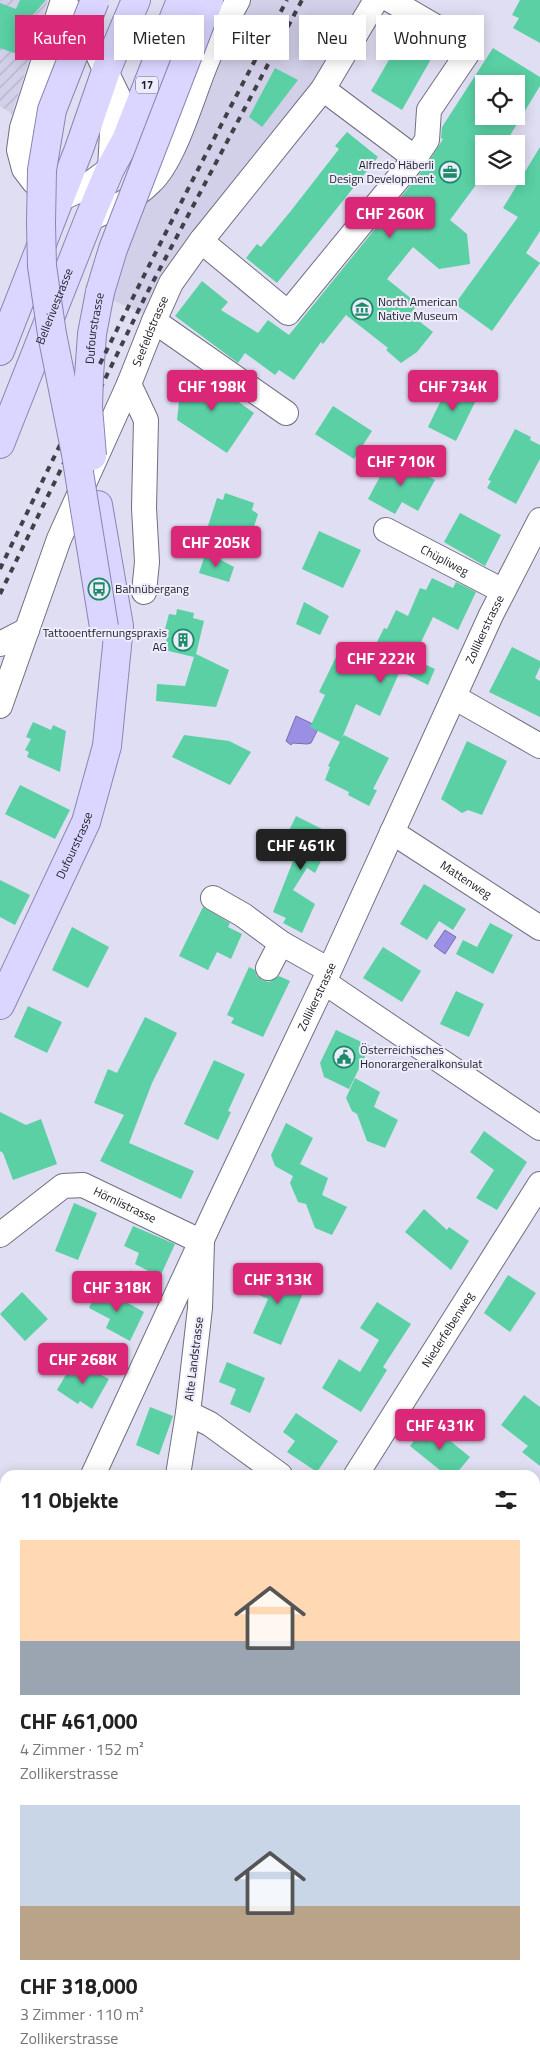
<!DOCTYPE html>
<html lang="de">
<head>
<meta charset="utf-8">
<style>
  :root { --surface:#fff; --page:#f6f6f6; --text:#222; --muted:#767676; --accent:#db2777 }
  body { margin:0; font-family:"Titillium Web",sans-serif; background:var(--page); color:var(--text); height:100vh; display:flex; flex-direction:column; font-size:19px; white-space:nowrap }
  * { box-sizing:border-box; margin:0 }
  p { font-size:16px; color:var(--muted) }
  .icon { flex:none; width:28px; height:28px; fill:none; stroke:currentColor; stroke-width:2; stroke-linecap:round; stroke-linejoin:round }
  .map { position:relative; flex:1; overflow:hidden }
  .details { position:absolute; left:0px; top:1470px; width:540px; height:600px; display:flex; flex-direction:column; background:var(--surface); border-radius:15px 15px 0 0; box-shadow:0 2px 12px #0003 }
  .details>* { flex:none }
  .guide { position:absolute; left:15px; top:15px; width:510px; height:45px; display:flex; gap:10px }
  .controls { position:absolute; left:475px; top:75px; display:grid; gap:10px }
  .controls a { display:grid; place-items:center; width:50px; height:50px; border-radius:0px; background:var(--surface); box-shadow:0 2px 12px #0003; font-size:25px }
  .price { position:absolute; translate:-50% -42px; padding:0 11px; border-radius:5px; background:var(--accent); color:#fff; font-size:16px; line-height:32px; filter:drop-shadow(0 1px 2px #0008) }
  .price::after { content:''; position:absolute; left:50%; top:30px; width:15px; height:11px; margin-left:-8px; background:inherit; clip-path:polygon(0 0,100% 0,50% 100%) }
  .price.active { background:#222; color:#fff }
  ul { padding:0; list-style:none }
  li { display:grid; align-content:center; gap:10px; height:265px; padding:0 20px }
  li span { display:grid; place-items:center; height:155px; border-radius:0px; color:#555 }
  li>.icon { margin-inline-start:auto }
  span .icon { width:90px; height:90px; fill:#fffc; stroke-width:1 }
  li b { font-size:21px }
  h2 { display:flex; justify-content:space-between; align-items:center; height:60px; padding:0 20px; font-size:21px }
  .pill { padding:0 18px; border-radius:0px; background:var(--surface); box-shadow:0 2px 12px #0003; font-size:18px; line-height:45px }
  .pill.active { background:var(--accent); color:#fff }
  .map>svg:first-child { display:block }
  .built { fill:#d2d0e9 }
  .industrial { fill:url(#industrial-furrows) }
  .water { fill:#9b8ee5; stroke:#776dac }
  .building { fill:#5ad0a4; fill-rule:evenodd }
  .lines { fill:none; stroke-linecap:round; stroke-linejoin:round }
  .minor-casing { stroke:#706f80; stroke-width:26 }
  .major-casing { stroke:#8a84b4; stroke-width:30 }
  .minor { stroke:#fff; stroke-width:24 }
  .major { stroke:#dad6ff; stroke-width:28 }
  .rail { stroke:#413f48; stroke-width:4; stroke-dasharray:6 6; stroke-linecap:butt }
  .major-bridge-casing { stroke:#8a84b4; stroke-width:30; stroke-linecap:butt }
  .major-bridge { stroke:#dad6ff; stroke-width:28 }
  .labels { text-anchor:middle; stroke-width:4; stroke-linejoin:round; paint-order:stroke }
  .shield { fill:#edecfc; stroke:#5f5e68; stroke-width:1 }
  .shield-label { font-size:11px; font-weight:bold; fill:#222128 }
  .poi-label { font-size:12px; fill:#222128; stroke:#edecfc; text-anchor:start }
  .street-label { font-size:12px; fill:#222128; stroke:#edecfc }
</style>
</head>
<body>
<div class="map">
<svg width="540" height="2070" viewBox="0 0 540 2070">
  <defs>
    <pattern id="industrial-furrows" width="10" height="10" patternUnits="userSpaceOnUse" patternTransform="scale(1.25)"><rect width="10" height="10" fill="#d2d0e9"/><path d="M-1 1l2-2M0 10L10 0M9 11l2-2" fill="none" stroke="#b4b2c8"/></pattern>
  </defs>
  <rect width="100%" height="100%" fill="#e0def2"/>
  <polygon class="built" points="227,0 364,0 334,54 145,315 105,297"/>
  <polygon class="industrial" points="0,0 48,0 12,114 0,106"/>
  <g class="water">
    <polygon points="296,716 319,727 311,743 307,744 293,743 291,745 286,741"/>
    <polygon points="445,930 456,937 445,954 434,946"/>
  </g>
  <g class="building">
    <polygon points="20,0 46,0 31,17 32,26 25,34 24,48 18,52 14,53 0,48 0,3 16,9"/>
    <polygon points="520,0 540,0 540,43 513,28 519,18 512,15"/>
    <polygon points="408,27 439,45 402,110 371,91"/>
    <path d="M493 48 540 77V86L509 137 506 135 499 144H484V174L450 220 467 234 470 264 439 269 413 247 387 279 418 304 410 314 433 332 417 352 401 363 386 350 388 348 346 315 323 344 321 342 294 380 279 370 275 375 245 353 238 363 175 316 202 281 228 302 221 310 258 333 268 320 289 335 426 166 443 139 441 138 442 127ZM484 84H516V116H484Z"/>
    <polygon points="275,68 298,80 262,127 249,117"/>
    <polygon points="347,132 378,157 277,283 246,258 257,244 261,247 290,212 339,149 335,146"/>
    <polygon points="540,147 540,231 526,253 540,263 492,331 455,304 518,217 503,208"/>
    <polygon points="210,377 224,387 222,390 254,413 227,453 177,420 181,383"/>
    <polygon points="449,384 455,387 456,385 478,396 456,441 428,427"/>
    <polygon points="333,406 372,431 354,459 315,434"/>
    <polygon points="515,429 531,437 530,440 540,445 540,459 516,504 487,488 491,481 488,480"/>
    <polygon points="391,456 435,480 418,511 402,502 395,514 368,499"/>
    <polygon points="225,493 254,503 252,510 258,514 248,545 208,526 217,498 223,500"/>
    <polygon points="460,513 501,535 485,566 444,542"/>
    <polygon points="319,531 361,550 343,588 302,569"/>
    <polygon points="206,552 234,567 229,582 199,573"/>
    <polygon points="432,578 453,588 456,582 476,592 458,630 433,617 413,659 435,669 428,685 400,671 380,716 356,704 342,738 344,735 389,758 373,789 377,790 369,806 348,795 349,792 325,780 330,767 328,766 340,742 310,727 325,695 319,692 337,655 364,668 384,628 387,629 396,610 408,616 420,588 426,590"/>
    <polygon points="304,602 329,616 320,635 296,624"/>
    <polygon points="177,609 194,613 193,618 204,621 196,654 229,670 216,707 156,701 157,684 185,686 194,657 164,650 169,630 165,629 169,614 176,615"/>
    <polygon points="512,647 540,661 540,667 535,678 540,681 540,717 489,692"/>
    <polygon points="33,722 51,730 53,725 66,731 60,772 27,757 29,752 25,750 31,739 26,737"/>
    <polygon points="184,735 229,741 251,752 230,785 172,757"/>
    <polygon points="467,741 507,761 482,815 468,810 462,813 441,799"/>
    <polygon points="20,785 70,810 55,839 5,814"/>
    <polygon points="296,816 334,835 315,873 307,868 293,890 315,904 302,933 283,923 286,918 273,912 293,861 283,856 292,837 287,835"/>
    <polygon points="0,880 30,895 15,925 0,917"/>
    <polygon points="424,884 466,909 453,930 439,921 427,940 400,924"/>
    <polygon points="203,907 230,923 228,927 242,934 231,959 217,952 208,970 179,956"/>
    <polygon points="490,923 513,935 493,974 456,954 463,940 477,947"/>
    <polygon points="72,927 109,947 88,988 52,970"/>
    <polygon points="383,947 421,971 402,1002 363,978"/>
    <polygon points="249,967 255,970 257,976 262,980 269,982 279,976 290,981 263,1037 231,1023 234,1018 227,1015"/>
    <polygon points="456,991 484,1004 469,1037 440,1024"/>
    <polygon points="28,1006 62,1022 47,1053 14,1037"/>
    <polygon points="145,1017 177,1033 152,1083 129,1143 194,1171 181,1199 100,1161 124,1115 94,1103 108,1069 117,1073"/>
    <polygon points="336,1030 370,1046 349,1089 324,1077 320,1063"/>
    <polygon points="214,1060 245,1074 228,1111 231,1112 218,1140 184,1124"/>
    <polygon points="355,1078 380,1092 374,1107 398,1120 385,1148 367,1141 357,1114 352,1111 346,1098"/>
    <polygon points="0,1112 26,1125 41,1119 57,1164 13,1180 3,1153 0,1151"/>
    <polygon points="286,1123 313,1138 300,1164 328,1178 322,1195 347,1207 332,1235 315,1228 306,1204 298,1202 290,1183 293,1176 275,1166 271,1155"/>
    <polygon points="484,1131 527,1162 497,1210 476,1198 494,1170 470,1152"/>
    <polygon points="74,1203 97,1213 78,1260 55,1251"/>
    <polygon points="424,1209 447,1230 449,1227 469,1241 451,1270 405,1232"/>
    <polygon points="133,1226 175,1244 160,1277 135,1264 139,1253 124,1246"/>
    <polygon points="268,1268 307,1284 281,1345 253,1333 268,1299 257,1294"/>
    <polygon points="508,1275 536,1293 510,1332 484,1313"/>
    <polygon points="99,1287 144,1312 130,1341 106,1328 110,1319 89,1308"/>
    <polygon points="22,1292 48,1319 25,1341 0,1314"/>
    <polygon points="377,1302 411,1324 383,1367 387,1370 361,1412 322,1388 339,1359 360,1372 379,1340 360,1328"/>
    <polygon points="74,1361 109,1379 92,1409 80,1401 78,1404 57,1390"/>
    <polygon points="227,1362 265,1378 250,1413 230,1404 236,1389 219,1382"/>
    <polygon points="524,1395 540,1407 540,1466 522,1452 528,1446 501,1425"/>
    <polygon points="150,1407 173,1416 159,1455 136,1445"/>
    <polygon points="296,1413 338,1441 317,1472 287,1452 295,1441 283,1432"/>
    <polygon points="428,1423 470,1457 455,1475 446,1475 410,1446"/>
  </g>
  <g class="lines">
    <g class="minor-casing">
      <g id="minor">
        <polyline points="63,0 22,128 19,150 24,169 34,182 60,199 84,188 110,169 112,133 118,113 118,96 97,53 63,0"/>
        <polyline points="323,89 415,158"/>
        <path d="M89 219C112 209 133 200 151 182 175 160 193 94 207 61 215 41 227 20 238 0"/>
        <polyline points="201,241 288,313 415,158 427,140 429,110 467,54 468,49 462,42 390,0"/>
        <polyline points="154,321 286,413"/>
        <polyline points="129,384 146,420 144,508 147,562 144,592"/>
        <path id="s1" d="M386 530 503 591"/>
        <polyline points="0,644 27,630"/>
        <polyline points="454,697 540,746"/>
        <path id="s2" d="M0 706 59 539 129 384 154 321 171 283 201 241 323 89 376 0"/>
        <path id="s3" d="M392 832 540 928"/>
        <polyline points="213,898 243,915 281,943"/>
        <polyline points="268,968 281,943 329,970"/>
        <polyline points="324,982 540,1128"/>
        <path id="s4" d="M0 1235 63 1186 83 1185 202 1242 200 1308 188 1413 178 1475"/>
        <polyline points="188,1413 210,1424 280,1475"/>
        <path id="s5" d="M93 1475 218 1205 324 982 491 615 540 520"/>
        <path id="s6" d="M356 1475 540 1184"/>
        <polyline points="0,1676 5,1666"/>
        <polyline points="0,1819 5,1821"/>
        <polyline points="535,1859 540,1852"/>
        <polyline points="468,2065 473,2070"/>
        <polyline points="36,2070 39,2065"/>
        <polyline points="311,2070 317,2065"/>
        <polyline points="436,2070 442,2065"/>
      </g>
    </g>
    <g class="major-casing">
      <g id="major">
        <polyline points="201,21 209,0"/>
        <polyline points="0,351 79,149 106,71 136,0"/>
        <path id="s7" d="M89 376 92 334 100 292"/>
        <path id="s8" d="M0 444 89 219 110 169 126 140 181 0"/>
        <path id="s9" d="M0 1005 86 822 107 746 119 626 98 505"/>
      </g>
    </g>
    <use href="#minor" class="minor"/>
    <use href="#major" class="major"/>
    <g class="rail">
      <path d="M0 569C92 377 187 187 287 0"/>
      <polyline points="0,594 146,295 302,0"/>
    </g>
    <g class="major-bridge-casing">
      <g id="major-bridge">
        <polyline points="95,0 52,110 42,170 41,223 42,266 52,334 76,454 104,627"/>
        <polyline points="100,292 113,249 201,21"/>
        <polyline points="89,376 88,407 92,456"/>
      </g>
    </g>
    <use href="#major-bridge" class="major-bridge"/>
  </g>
  <defs>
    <g id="office-ring" transform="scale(1.125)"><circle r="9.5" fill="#edecfc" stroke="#1f8a67" stroke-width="1.5"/><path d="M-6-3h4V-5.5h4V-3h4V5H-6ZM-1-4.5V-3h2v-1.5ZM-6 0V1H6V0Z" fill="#1f8a67"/></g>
    <g id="museum-ring" transform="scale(1.125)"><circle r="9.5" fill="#edecfc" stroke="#1f8a67" stroke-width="1.5"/><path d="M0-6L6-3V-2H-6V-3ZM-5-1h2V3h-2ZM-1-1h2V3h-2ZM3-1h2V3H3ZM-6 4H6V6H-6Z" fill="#1f8a67"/></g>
    <g id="bus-ring" transform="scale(1.125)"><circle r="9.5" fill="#edecfc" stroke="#1f8a67" stroke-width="1.5"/><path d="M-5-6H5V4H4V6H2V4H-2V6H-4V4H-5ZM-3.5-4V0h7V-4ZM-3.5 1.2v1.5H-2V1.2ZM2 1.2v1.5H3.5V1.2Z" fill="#1f8a67"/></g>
    <g id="building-ring" transform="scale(1.125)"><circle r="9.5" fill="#edecfc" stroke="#1f8a67" stroke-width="1.5"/><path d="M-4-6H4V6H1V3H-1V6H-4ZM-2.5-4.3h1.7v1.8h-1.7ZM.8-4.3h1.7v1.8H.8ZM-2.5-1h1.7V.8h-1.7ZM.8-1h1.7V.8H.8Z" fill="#1f8a67"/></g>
    <g id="civic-ring" transform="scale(1.125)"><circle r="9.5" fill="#edecfc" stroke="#1f8a67" stroke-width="1.5"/><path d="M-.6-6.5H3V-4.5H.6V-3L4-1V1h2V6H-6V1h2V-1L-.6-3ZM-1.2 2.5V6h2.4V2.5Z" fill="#1f8a67"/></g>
  </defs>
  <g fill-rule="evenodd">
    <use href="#office-ring" x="450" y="172"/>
    <use href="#museum-ring" x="362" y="309"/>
    <use href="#bus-ring" x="99" y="589"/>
    <use href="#building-ring" x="183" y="640"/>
    <use href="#civic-ring" x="344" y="1057"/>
  </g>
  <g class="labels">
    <rect class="shield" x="136" y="76.5" width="22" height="17" rx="4"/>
    <g class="shield-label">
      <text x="147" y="89">17</text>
    </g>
    <g class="poi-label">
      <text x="434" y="169" text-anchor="end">Alfredo Häberli<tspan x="434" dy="14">Design Development</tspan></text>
      <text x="378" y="306">North American<tspan x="378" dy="14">Native Museum</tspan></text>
      <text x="115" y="593">Bahnübergang</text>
      <text x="167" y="637" text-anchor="end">Tattooentfernungspraxis<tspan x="167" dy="14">AG</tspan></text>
      <text x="360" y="1054">Österreichisches<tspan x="360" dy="14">Honorargeneralkonsulat</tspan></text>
    </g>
    <g class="street-label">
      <text dy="4" stroke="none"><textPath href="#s8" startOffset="148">Bellerivestrasse</textPath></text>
      <text dy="4" stroke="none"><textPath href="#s7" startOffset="48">Dufourstrasse</textPath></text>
      <text dy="4" stroke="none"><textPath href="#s2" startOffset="404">Seefeldstrasse</textPath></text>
      <text dy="4" stroke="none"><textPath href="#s1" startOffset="66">Chüpliweg</textPath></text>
      <text dy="4" stroke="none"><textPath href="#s5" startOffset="932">Zollikerstrasse</textPath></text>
      <text dy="4" stroke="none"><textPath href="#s9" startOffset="176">Dufourstrasse</textPath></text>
      <text dy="4" stroke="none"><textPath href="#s3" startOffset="88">Mattenweg</textPath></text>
      <text dy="4" stroke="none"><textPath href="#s5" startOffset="528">Zollikerstrasse</textPath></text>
      <text dy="4" stroke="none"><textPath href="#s4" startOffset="146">Hörnlistrasse</textPath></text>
      <text dy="4" stroke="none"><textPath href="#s6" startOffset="172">Niederfelbenweg</textPath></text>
      <text transform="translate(194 1359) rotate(-83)" y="4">Alte Landstrasse</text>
    </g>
  </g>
</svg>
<div class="controls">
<a><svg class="icon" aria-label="locate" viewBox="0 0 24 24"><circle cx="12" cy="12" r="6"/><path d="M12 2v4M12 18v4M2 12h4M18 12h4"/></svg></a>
<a><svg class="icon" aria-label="layers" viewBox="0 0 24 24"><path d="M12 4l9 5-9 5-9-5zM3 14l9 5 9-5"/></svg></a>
</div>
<b class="price" style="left:390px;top:239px">CHF 260K</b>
<b class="price" style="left:212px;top:412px">CHF 198K</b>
<b class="price" style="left:453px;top:412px">CHF 734K</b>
<b class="price" style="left:401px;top:487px">CHF 710K</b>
<b class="price" style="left:216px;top:568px">CHF 205K</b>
<b class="price" style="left:381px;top:684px">CHF 222K</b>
<b class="price active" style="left:301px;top:871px">CHF 461K</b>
<b class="price" style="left:278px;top:1305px">CHF 313K</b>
<b class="price" style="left:117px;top:1313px">CHF 318K</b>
<b class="price" style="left:83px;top:1385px">CHF 268K</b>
<b class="price" style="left:440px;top:1451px">CHF 431K</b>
<div class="guide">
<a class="pill active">Kaufen</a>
<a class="pill">Mieten</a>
<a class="pill">Filter</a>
<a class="pill">Neu</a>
<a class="pill">Wohnung</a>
</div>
<section class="details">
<h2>11 Objekte<svg class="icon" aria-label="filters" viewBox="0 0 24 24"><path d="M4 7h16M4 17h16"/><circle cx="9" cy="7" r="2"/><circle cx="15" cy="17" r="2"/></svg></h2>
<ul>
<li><span style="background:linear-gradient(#ffd9b3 65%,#9aa5b1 0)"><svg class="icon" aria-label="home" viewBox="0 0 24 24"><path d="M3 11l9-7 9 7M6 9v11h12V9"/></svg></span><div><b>CHF 461,000</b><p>4 Zimmer · 152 m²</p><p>Zollikerstrasse</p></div></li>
<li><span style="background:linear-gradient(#c9d6e8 65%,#b9a48a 0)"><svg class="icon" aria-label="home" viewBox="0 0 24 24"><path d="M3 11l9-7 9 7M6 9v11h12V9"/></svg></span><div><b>CHF 318,000</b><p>3 Zimmer · 110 m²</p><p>Zollikerstrasse</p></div></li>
</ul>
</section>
</div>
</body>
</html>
